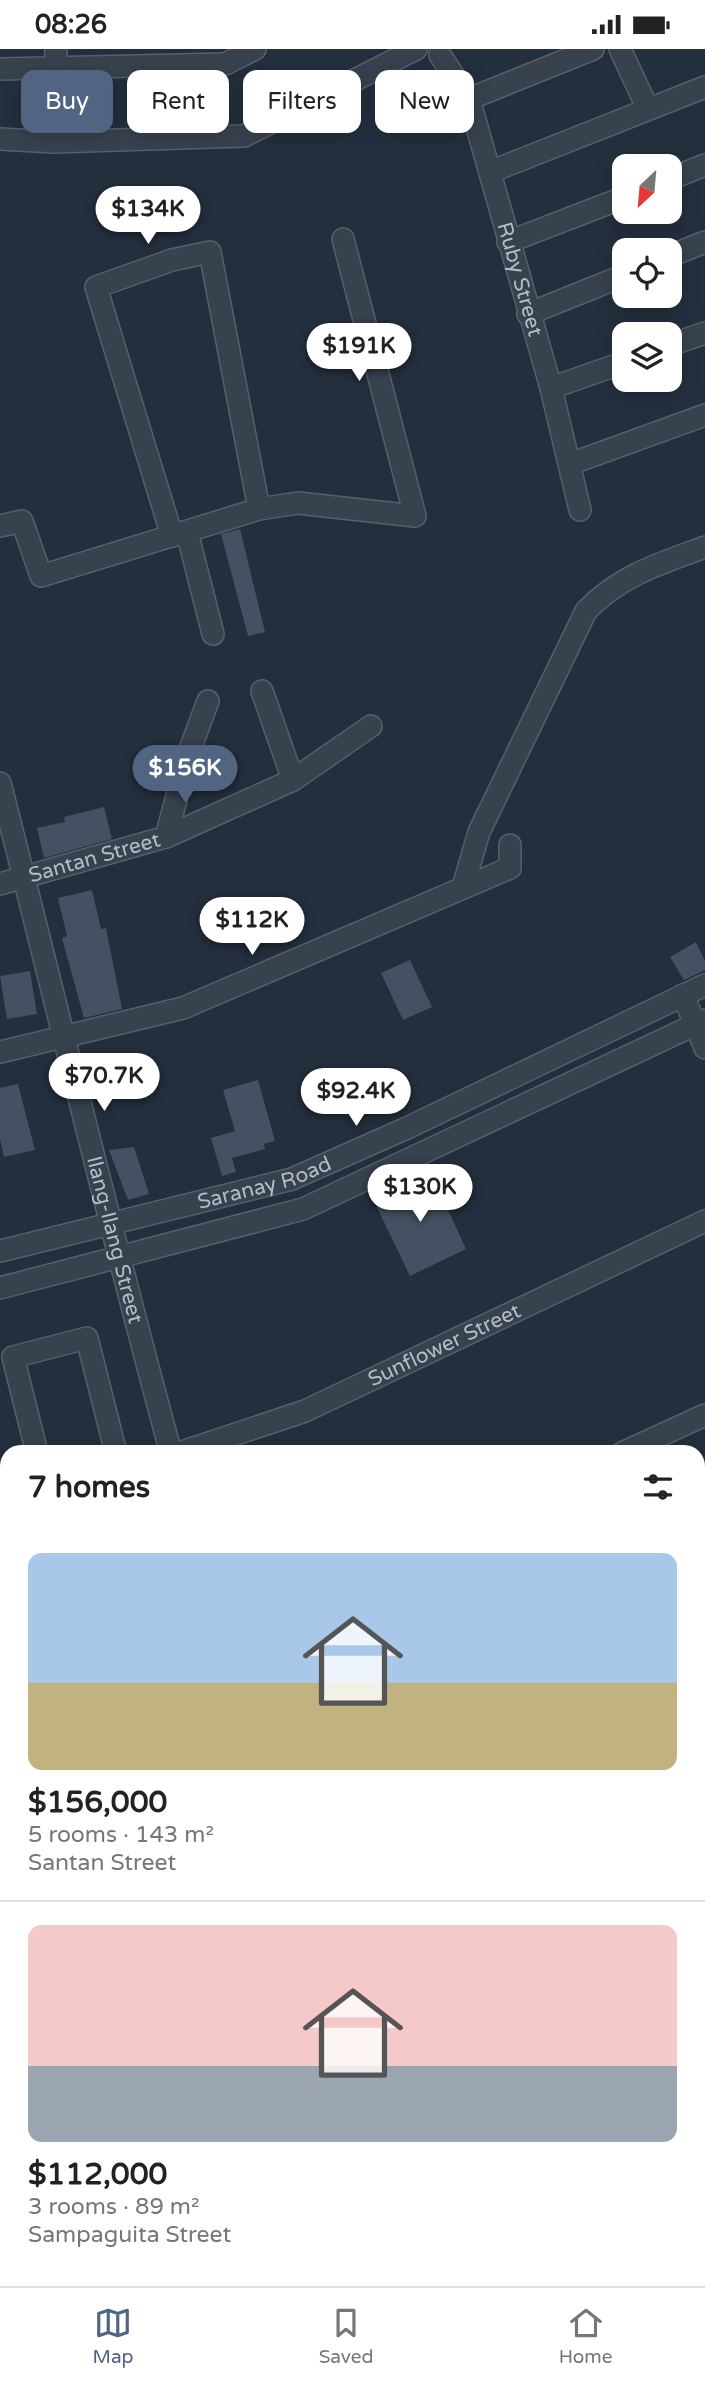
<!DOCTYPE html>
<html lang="en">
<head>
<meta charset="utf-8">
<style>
  :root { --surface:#fff; --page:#f2f2f2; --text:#222; --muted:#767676; --line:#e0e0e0; --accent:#516482 }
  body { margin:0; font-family:"Varela Round",sans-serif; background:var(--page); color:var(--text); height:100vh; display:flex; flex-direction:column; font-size:26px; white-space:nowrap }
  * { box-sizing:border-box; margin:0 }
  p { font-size:23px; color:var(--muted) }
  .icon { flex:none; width:38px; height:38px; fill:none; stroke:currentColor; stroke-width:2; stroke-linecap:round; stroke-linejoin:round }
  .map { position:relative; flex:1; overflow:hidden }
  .details { position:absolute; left:0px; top:1396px; width:705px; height:842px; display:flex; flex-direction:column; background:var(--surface); border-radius:21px 21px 0 0; box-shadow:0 4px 18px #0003 }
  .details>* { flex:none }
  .guide { position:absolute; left:21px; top:21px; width:663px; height:63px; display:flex; gap:14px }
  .needle { width:46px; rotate:206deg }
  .fabs { position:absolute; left:612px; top:105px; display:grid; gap:14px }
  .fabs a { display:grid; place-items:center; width:70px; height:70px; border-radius:14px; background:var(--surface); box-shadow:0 4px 18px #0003; font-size:35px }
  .price { position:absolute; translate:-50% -60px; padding:0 16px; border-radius:24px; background:#fff; color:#222; font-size:23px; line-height:46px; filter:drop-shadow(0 2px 4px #0008) }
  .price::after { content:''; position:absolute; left:50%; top:42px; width:21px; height:16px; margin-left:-10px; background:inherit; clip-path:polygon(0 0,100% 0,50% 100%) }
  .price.current { background:var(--accent); color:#fff }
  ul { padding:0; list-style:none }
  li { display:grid; align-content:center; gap:14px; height:371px; padding:0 28px }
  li+li { border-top:2px solid var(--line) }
  li span { display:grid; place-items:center; height:217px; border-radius:14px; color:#555 }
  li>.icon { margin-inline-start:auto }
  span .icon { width:126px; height:126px; fill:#fffc; stroke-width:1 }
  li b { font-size:30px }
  h2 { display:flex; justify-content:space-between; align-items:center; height:84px; padding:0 28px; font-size:30px }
  .pill { padding:0 24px; border-radius:14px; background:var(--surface); box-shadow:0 4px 18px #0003; font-size:24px; line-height:63px }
  .pill.current { background:var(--accent); color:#fff }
  .status { display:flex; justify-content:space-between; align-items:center; height:49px; padding:0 35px; background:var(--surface); direction:ltr }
  .status svg { height:19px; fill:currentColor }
  .tab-bar { display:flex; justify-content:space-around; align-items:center; height:98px; border-top:2px solid var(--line); background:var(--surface); font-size:19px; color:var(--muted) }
  .tab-bar a { display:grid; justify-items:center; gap:4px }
  .tab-bar .current { color:var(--accent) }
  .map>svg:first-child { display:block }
  .building { fill:#455162 }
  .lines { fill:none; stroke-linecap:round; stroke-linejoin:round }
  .minor-casing { stroke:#565f6c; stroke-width:24 }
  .minor { stroke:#38414e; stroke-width:21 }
  .labels { text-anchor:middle; stroke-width:7; stroke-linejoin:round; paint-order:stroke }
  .street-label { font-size:21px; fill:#b4bcc9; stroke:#1d2633 }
</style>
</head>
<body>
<div class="status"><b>08:26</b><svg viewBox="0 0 49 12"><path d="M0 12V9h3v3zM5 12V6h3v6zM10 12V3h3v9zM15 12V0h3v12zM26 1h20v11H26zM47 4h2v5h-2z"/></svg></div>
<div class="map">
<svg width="705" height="2237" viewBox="0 0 705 2237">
  <rect width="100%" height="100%" fill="#242f3e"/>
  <g class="building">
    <polygon points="240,480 265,583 248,587 221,485"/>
    <polygon points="104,758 112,790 44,809 37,779 65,773 64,768"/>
    <polygon points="92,841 101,880 106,879 122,960 84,969 62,889 67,887 58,849"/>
    <polygon points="696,893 705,912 705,921 684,931 670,908"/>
    <polygon points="410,911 432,958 403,971 381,924"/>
    <polygon points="30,922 37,965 7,970 0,927"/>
    <polygon points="258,1031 275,1092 264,1095 265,1100 232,1109 236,1123 222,1127 211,1089 235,1082 223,1041"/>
    <polygon points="18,1035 35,1101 4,1108 0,1090 0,1039"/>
    <polygon points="134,1098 149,1145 128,1151 109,1101"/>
    <polygon points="431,1124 466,1200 410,1227 373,1150"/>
  </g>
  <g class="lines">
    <g class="minor-casing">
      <g id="minor">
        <polyline points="620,0 648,60"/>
        <path id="s1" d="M440 6 469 50 551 339 580 461"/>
        <polyline points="0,20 225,15 255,0"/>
        <polyline points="469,50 593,0"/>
        <polyline points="0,90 54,93 244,87 416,0"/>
        <polyline points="54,93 56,0"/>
        <polyline points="490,123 705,38"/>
        <polyline points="670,130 705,116"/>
        <polyline points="508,193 625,148"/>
        <polyline points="670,207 705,193"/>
        <polyline points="528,265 625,226"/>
        <polyline points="670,296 705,284"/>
        <polyline points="551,339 625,313"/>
        <polyline points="570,415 705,366"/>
        <polyline points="0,477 22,472 41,527 259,460 298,454 415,467 343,190"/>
        <polyline points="187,483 213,585"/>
        <polyline points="172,487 96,238 172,211 210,203 259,460"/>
        <polyline points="262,642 293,731"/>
        <path id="s2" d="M0 734C57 957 110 1181 171 1404"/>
        <polyline points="166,788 188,706 208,652"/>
        <path id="s3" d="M0 835 166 788 293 731 371 677"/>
        <path d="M463 838 479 783 586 562C619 527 661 514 705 498"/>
        <polyline points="683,946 705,999"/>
        <polyline points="0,1003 183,959 510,819 510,796"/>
        <path id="s4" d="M0 1202 292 1130 407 1079 705 936"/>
        <polyline points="0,1239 303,1160 705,971"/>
        <polyline points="37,1404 13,1308 87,1289 116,1404"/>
        <path id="s5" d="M179 1404 305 1362 705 1172"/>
        <polyline points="622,1404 705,1366"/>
        <polyline points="0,1446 7,1444"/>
        <polyline points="0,1566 7,1593"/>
        <polyline points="0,1657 7,1655"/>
        <polyline points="0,1708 7,1706"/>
        <polyline points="698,1748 705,1751"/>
        <polyline points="0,1817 7,1820"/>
        <polyline points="0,1901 7,1904"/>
        <polyline points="698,1936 705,1940"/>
        <polyline points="0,1966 7,1970"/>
        <polyline points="698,2037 705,2040"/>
        <polyline points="698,2127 705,2130"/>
        <polyline points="698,2219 705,2222"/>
        <polyline points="184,2231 196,2237"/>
        <polyline points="523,2231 535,2237"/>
        <polyline points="10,2237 13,2231"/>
        <polyline points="387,2237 389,2231"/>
        <polyline points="484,2237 486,2231"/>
      </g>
    </g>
    <use href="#minor" class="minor"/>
  </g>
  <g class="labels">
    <g class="street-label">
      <text dy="7" stroke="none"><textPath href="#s1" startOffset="240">Ruby Street</textPath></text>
      <text dy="7" stroke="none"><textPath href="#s3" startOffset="98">Santan Street</textPath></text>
      <text dy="7" stroke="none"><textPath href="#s4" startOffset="273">Saranay Road</textPath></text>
      <text dy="7" stroke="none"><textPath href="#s2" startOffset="471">Ilang-Ilang Street</textPath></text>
      <text dy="7" stroke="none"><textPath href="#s5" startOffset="287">Sunflower Street</textPath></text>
    </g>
  </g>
</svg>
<div class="fabs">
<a><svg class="needle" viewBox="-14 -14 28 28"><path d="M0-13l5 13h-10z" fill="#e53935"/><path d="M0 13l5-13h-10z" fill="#767676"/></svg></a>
<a><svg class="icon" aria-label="locate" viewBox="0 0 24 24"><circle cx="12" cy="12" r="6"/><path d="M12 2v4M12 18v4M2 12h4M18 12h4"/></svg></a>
<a><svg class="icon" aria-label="layers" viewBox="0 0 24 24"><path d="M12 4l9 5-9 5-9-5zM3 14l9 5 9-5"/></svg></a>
</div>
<b class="price" style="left:148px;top:197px">$134K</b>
<b class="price" style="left:359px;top:334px">$191K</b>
<b class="price current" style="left:185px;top:756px">$156K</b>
<b class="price" style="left:252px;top:908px">$112K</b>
<b class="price" style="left:104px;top:1064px">$70.7K</b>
<b class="price" style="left:356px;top:1079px">$92.4K</b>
<b class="price" style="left:420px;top:1175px">$130K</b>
<div class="guide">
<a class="pill current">Buy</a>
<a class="pill">Rent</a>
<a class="pill">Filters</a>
<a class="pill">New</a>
</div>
<section class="details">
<h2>7 homes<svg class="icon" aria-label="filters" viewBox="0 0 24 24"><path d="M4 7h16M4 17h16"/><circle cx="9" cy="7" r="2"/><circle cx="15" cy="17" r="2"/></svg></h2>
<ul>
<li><span style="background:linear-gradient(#a9c7e8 60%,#c2b280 0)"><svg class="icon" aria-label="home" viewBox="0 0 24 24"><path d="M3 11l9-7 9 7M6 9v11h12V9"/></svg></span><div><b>$156,000</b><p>5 rooms · 143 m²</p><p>Santan Street</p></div></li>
<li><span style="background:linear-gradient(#f6c9c9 65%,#9aa5b1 0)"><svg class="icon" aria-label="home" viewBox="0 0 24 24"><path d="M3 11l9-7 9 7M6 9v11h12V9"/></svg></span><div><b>$112,000</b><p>3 rooms · 89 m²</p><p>Sampaguita Street</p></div></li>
</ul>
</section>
</div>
<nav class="tab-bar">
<a class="current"><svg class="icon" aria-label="map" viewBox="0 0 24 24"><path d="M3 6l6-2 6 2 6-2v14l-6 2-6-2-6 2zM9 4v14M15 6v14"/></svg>Map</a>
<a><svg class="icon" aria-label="saved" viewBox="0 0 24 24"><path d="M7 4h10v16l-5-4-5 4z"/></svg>Saved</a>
<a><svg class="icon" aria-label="home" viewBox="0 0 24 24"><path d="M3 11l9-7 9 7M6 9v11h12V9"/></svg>Home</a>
</nav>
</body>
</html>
